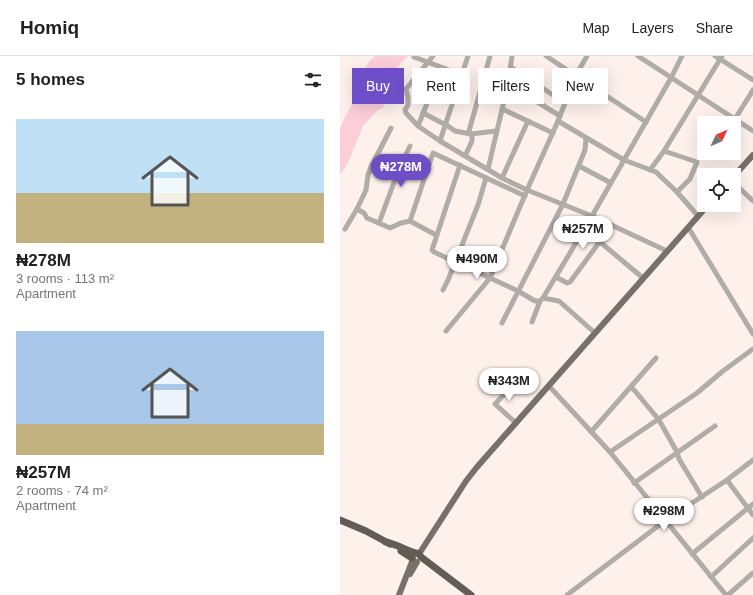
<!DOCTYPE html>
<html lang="en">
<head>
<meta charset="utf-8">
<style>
  :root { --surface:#fff; --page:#f2f2f2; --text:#202124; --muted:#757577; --line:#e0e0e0; --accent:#6d4ec7 }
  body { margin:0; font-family:Arial,sans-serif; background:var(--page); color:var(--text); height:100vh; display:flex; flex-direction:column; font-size:15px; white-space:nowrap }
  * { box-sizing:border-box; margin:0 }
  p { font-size:13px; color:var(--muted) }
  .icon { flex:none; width:22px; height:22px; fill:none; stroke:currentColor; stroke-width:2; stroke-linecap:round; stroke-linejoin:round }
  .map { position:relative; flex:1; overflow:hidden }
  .details { display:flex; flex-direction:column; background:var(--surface); width:340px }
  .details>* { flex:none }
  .guide { position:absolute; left:12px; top:12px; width:341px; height:36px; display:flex; gap:8px }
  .needle { width:26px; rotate:46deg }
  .buttons { position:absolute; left:357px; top:60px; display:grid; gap:8px }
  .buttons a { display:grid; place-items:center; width:44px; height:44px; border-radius:0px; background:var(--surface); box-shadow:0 4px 16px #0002; font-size:20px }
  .price { position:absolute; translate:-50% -34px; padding:0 9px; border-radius:14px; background:#fff; color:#222; font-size:13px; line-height:26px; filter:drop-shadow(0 1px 2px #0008) }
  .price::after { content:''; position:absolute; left:50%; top:24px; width:12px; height:9px; margin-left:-6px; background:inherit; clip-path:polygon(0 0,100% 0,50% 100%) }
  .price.selected { background:var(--accent); color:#fff }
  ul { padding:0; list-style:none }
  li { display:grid; align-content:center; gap:8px; height:212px; padding:0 16px }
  li span { display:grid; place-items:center; height:124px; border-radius:0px; color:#555 }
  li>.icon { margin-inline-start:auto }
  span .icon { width:72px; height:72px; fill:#fffc; stroke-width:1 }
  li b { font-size:17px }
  h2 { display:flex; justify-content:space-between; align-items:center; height:48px; padding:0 16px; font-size:17px }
  .chip { padding:0 14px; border-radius:0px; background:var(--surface); box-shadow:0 4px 16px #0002; font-size:14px; line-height:36px }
  .chip.selected { background:var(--accent); color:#fff }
  header { display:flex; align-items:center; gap:24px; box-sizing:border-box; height:56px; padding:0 20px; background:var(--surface); border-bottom:1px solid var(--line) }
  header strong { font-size:19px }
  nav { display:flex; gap:22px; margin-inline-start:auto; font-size:14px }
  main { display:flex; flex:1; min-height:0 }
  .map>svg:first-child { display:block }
  .water { fill:#fbceda }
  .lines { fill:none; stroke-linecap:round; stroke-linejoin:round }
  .minor { stroke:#b0aca8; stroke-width:5 }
  .major { stroke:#77716a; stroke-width:6 }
  .highway { stroke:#635c54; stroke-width:7 }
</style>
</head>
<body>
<header>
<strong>Homiq</strong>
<nav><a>Map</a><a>Layers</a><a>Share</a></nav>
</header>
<main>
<section class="details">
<h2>5 homes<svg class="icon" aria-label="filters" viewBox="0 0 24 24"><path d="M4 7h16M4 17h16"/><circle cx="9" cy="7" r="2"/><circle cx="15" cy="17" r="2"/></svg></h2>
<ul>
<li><span style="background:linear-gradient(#bfe0f5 60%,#c2b280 0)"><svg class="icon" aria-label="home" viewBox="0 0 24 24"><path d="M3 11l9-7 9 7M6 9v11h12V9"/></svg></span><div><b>₦278M</b><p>3 rooms · 113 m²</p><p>Apartment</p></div></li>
<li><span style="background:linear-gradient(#a9c7e8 75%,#c2b280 0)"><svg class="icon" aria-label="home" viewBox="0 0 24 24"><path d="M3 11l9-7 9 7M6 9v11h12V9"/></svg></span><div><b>₦257M</b><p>2 rooms · 74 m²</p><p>Apartment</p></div></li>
</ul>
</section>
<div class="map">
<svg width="413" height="539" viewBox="0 0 413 539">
  <rect width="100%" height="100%" fill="#fef1eb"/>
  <path class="water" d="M35 0H68C61 8 50 17 49 28L38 36V40L44 49 43 52 37 55 23 70 7 109 0 119V73L4 63 15 43 22 20 27 9 31 3Z"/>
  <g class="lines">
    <g class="minor">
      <polyline points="93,0 66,33 68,42 68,49 65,54 66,57 78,70 100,85 162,122 187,134 252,160 327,195"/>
      <polyline points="206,0 306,66"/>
      <polyline points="298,0 413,75"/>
      <polyline points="375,0 413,24"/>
      <polyline points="74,1 122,19"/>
      <polyline points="171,11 225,47"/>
      <polyline points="168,28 220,60"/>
      <polyline points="162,53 213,77"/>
      <polyline points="83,57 108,70 115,75 131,78 156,75"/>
      <polyline points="395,63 413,34"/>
      <polyline points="218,65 284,104 316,116 337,136 358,160"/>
      <polyline points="78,70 101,12"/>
      <polyline points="100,85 128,0"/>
      <polyline points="324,95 357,106 350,123 337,136"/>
      <polyline points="125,100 132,85 132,80 129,75 150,0"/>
      <polyline points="120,109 92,194 94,196 178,235 195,245 200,245"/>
      <polyline points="239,110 271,127"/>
      <polyline points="148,113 168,28 172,0"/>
      <polyline points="310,114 324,95 382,0"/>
      <polyline points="162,122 188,65"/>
      <polyline points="394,127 413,145"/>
      <polyline points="17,153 24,157 27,162 50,172 61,167 70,165 96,179"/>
      <polyline points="70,165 93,97 185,140"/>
      <polyline points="39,167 59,113 70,90"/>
      <polyline points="348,171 413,278"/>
      <polyline points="5,173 17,153 26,134 28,119 31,111 51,72"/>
      <polyline points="260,186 303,222"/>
      <polyline points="216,221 227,227 230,226 272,169"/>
      <polyline points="103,234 108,224 138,149 146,122"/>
      <polyline points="203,242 219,245 255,277"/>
      <polyline points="192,266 200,245 203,242 252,160 331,22 342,0"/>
      <polyline points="162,267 223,148 245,94 246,82"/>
      <polyline points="106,275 150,222 187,134 218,65 236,19 247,0"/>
      <polyline points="209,330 270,396 386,539"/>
      <polyline points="171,331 155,348 176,367"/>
      <polyline points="291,331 295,335 319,364 337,396 339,403 362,441"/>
      <polyline points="251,376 316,302"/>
      <polyline points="270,396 357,337 383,315 413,293"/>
      <polyline points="387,424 413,459"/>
      <polyline points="294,427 375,370"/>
      <polyline points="352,498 413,448"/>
      <polyline points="371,521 413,482"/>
      <polyline points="227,539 326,464 387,424 413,404"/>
      <polyline points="388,539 413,517"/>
    </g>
    <g class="major">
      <polyline points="394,120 413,99"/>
      <polyline points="79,498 126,425 137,411 368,149"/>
      <polyline points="70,518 77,506"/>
      <polyline points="59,539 73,503"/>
    </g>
    <g class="highway">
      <polyline points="0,464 26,475 50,488"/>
      <path d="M46 486C58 489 68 495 79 498L81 501 131 539"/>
      <polyline points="61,495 72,502"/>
    </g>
  </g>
</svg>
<div class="buttons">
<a><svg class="needle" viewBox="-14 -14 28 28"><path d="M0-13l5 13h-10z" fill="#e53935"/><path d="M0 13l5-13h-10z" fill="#757577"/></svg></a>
<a><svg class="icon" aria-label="locate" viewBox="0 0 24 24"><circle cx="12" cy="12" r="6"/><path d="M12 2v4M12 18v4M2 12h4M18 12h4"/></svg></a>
</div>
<b class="price selected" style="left:61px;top:132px">₦278M</b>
<b class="price" style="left:243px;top:194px">₦257M</b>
<b class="price" style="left:137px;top:224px">₦490M</b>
<b class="price" style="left:169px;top:346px">₦343M</b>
<b class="price" style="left:324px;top:476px">₦298M</b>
<div class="guide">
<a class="chip selected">Buy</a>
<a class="chip">Rent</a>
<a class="chip">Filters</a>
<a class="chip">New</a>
</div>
</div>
</main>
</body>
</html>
